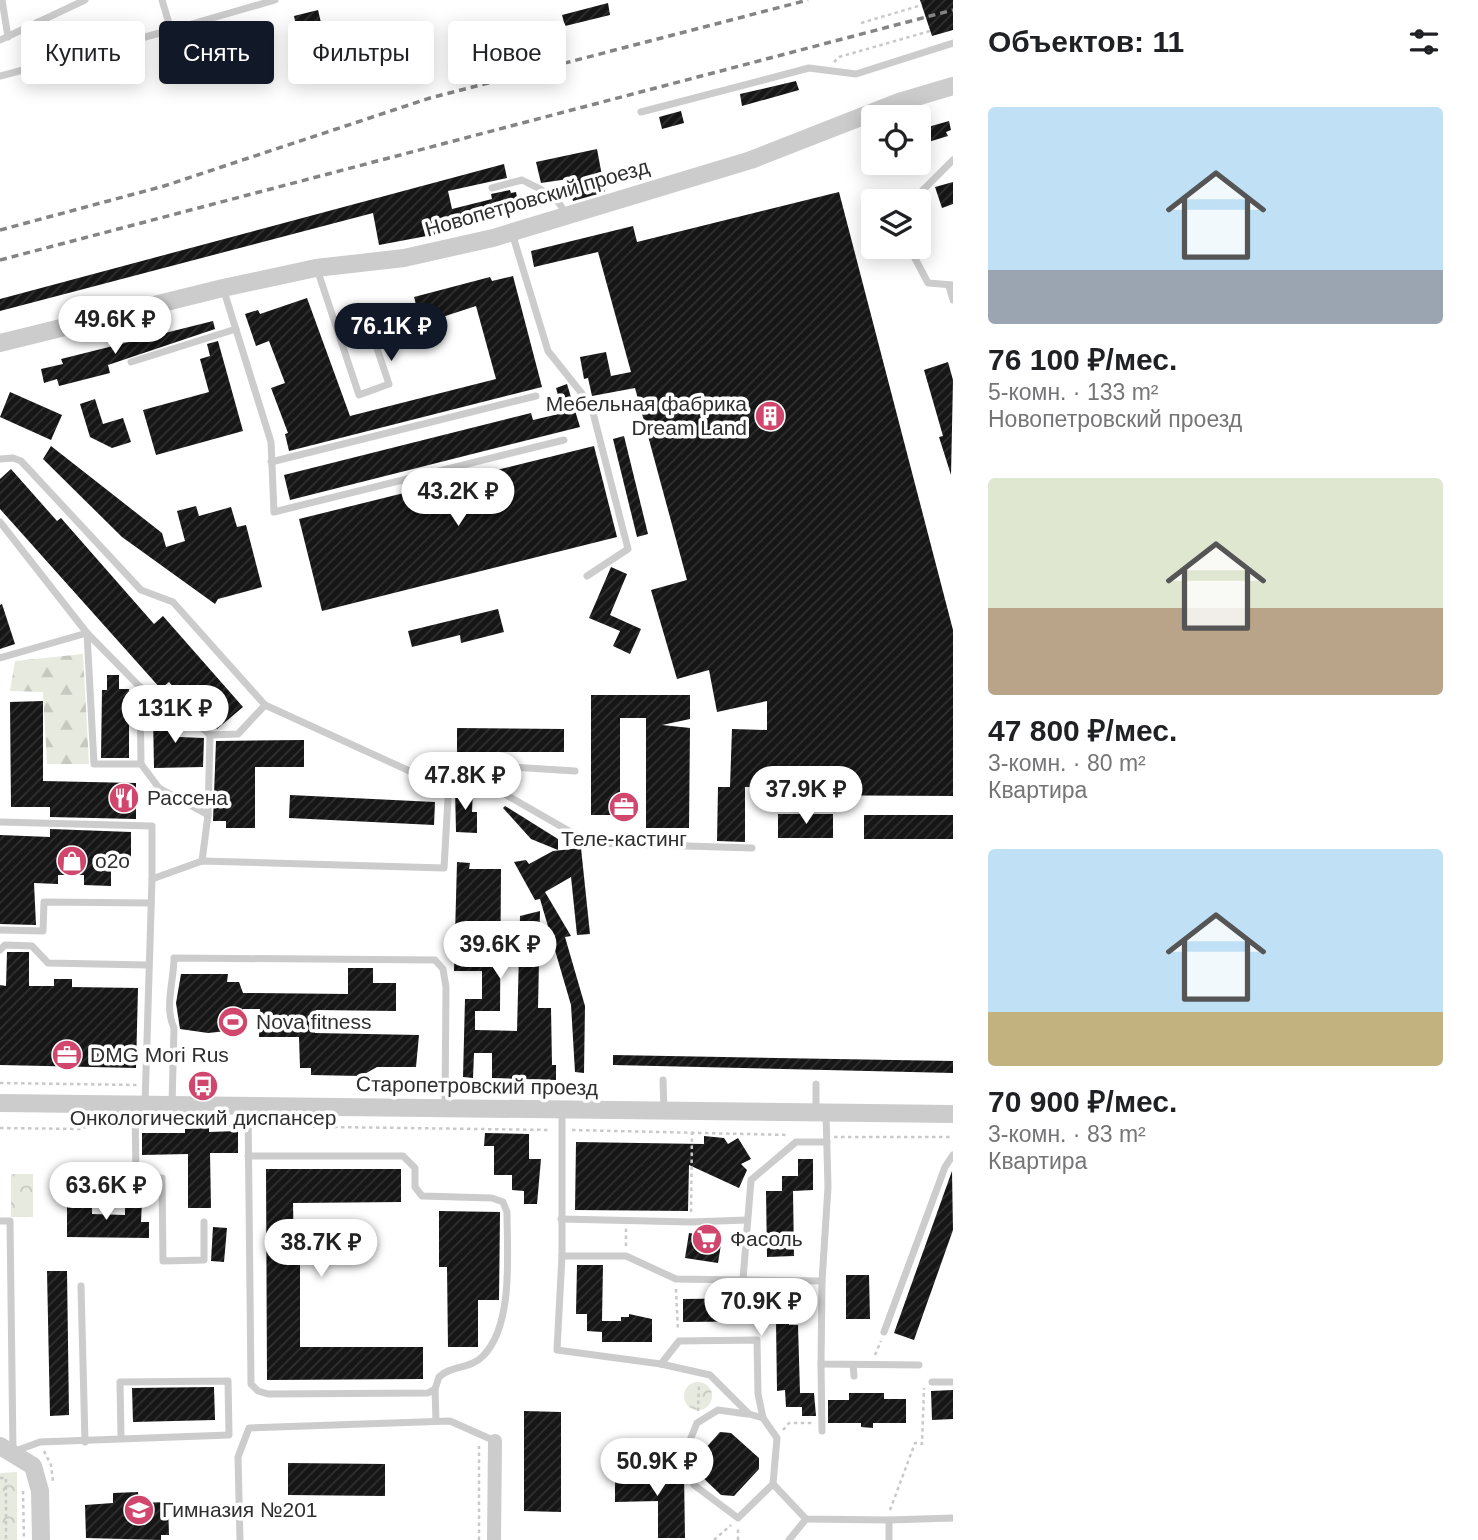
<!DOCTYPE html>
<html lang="ru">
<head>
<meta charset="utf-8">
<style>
  :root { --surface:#fff; --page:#f6f6f6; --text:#202124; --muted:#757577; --accent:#111827 }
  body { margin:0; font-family:Helvetica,sans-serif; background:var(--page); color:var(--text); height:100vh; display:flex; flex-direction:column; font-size:26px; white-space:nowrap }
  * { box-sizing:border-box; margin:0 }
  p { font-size:23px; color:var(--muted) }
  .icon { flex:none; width:38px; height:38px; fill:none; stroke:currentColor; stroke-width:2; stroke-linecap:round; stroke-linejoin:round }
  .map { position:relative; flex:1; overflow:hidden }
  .details { display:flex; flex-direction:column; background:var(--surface); width:525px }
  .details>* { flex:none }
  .banner { position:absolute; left:21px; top:21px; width:665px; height:63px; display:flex; gap:14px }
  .controls { position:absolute; left:861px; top:105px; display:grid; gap:14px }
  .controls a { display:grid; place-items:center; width:70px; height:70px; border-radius:7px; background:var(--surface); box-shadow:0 4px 18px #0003; font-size:35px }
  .price { position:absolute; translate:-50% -60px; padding:0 16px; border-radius:24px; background:#fff; color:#222; font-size:23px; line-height:46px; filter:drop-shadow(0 2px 4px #0008) }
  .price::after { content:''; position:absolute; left:50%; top:42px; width:21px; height:16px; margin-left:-10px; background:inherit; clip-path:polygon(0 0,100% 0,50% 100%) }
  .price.current { background:var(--accent); color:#fff }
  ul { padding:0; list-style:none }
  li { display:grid; align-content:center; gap:14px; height:371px; padding:0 35px }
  li span { display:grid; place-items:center; height:217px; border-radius:7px; color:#555 }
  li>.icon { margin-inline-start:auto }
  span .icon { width:126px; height:126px; fill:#fffc; stroke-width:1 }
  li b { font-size:30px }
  h2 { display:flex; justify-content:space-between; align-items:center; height:84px; padding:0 35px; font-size:30px }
  .tag { padding:0 24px; border-radius:7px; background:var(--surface); box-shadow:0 4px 18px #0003; font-size:24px; line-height:63px }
  .tag.current { background:var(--accent); color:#fff }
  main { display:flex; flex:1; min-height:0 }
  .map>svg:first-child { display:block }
  .forest { fill:url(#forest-firs) }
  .park { fill:url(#park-crowns) }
  .building { fill:url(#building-hatch) }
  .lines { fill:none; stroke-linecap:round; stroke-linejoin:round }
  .path { stroke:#c9c9c9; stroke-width:2.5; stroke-dasharray:3.5 3.5; stroke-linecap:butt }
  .service { stroke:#ccc; stroke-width:7 }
  .minor { stroke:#ccc; stroke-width:14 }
  .tertiary { stroke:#ccc; stroke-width:18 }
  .rail { stroke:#848484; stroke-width:3.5; stroke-dasharray:7 5; stroke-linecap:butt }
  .labels { text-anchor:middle; stroke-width:7; stroke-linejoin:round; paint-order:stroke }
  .street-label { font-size:21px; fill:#2f2f2f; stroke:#fff }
  .poi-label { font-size:21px; fill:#2f2f2f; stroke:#fff; text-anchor:start }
</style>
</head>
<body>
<main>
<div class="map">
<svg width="953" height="1540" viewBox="0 0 953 1540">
  <defs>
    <pattern id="forest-firs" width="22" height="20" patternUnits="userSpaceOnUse" patternTransform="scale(1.75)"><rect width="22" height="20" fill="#e7eade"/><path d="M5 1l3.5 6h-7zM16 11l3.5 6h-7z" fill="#c6c9bf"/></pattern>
    <pattern id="park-crowns" width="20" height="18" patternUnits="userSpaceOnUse" patternTransform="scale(1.75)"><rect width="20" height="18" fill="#e7eade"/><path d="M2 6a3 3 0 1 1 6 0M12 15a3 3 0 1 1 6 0" fill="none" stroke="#c6c9bf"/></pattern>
    <pattern id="building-hatch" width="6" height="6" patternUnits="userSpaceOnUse" patternTransform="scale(1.75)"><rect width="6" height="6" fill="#161616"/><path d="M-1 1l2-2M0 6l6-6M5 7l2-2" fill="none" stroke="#303030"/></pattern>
  </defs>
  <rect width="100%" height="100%" fill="#fff"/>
  <polygon class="forest" points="83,654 89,764 47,764 43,692 10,691 15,661"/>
  <g class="park">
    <rect x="11" y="1174" width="22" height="43"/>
    <circle cx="698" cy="1396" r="14"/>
    <polygon points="17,1472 17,1540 0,1540 0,1473"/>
  </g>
  <g class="building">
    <polygon points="920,0 953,0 953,30 932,36"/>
    <polygon points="608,3 610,15 565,26 562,15"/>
    <polygon points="318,10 329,56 304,62 294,16"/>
    <polygon points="796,81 799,90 742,106 740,94"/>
    <polygon points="681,111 684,123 662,129 659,117"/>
    <polygon points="949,121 951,130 946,132 948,136 925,143 921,129"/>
    <polygon points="597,149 605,192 573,201 568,179 541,183 536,162"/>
    <polygon points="504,164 507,178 448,191 452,209 492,199 491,194 510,190 511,193 516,192 520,212 448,232 379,245 373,213 0,311 0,299"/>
    <polygon points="953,182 953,204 942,208 935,187"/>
    <polygon points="839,192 953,630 953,796 767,795 767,787 745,787 745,842 717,841 718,787 730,787 732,729 767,730 767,701 717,712 709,670 677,679 651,590 687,580 635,388 592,396 588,378 584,379 580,357 606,352 611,376 631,372 598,252 534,267 531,251 633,226 637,242"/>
    <polygon points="513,276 542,387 289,451 285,434 288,433 271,388 285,383 269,341 256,346 245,314 258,310 260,314 307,298 350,416 496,379 476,306 421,324 414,297 490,277 492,281"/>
    <polygon points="213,321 215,329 108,365 110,373 59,386 57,379 44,383 41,369 63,364 61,359"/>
    <polygon points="218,341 243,431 156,455 143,410 209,392 200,359 210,356 207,344"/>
    <polygon points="948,362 953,380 951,475 939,437 943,436 924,370"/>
    <polygon points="567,384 580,427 290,500 284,475 531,413 533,420 563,413 556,388"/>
    <polygon points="10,392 62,415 51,440 0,417"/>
    <polygon points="95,399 103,424 123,418 131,442 112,448 90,437 80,404"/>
    <polygon points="624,436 648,534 637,537 613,439"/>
    <polygon points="51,446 162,533 166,547 185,541 177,511 196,506 199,516 231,507 237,527 246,525 262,587 218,599 215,604 122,537 43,459"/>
    <polygon points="594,446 617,537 322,611 299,519"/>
    <polygon points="11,469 57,521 61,518 154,624 163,616 243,707 217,729 194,702 190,706 169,682 161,689 0,509 0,479"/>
    <polygon points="611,567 627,574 610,615 641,629 630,654 613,646 620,631 589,618"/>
    <polygon points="2,604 15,644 0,649 0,605"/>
    <polygon points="498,609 504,632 461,643 460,635 412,647 408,631"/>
    <polygon points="107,675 119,675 119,689 129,689 129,758 101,758 102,690 107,690"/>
    <polygon points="591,695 690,695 690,719 662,725 690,728 689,828 646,828 646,718 620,718 620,815 591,815"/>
    <polygon points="43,701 43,781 136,783 136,819 50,817 50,807 11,807 10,702"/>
    <polygon points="153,715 178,715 179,737 204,738 203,767 154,768"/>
    <polygon points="457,728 564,729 564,752 457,752"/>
    <polygon points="304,740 304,767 255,767 255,828 226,828 226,821 213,821 216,741"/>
    <polygon points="455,788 473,789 472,812 477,812 477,833 456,832"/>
    <polygon points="290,795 435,802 434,825 289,818"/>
    <polygon points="505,806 558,839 558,850 531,839 503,808"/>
    <rect x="778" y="814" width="55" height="24"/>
    <rect x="864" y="815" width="89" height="24"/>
    <polygon points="50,829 131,832 131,861 118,861 118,871 111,871 111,886 84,885 84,875 58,875 58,884 34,883 36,925 0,924 0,835 50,837"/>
    <polygon points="581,848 590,934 577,935 571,877 545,892 571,936 565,937 585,1006 584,1073 575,1072 571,1005 540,899 535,900 514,862 526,860 529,864 553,851"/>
    <polygon points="457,862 470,863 469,869 501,869 500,1011 475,1011 475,1030 517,1031 520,916 540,911 538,1008 551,1008 552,1065 556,1065 556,1080 492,1078 492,1053 474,1053 473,1078 463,1077 465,999 482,999 482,971 454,971"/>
    <polygon points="7,952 29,952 29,986 54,986 54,979 72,979 72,987 138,988 136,1068 0,1065 0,985 6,986"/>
    <polygon points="348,968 373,968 373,983 396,983 396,1011 316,1010 315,1033 419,1035 416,1067 377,1067 361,1076 311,1075 311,1068 300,1068 299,1037 259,1037 260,1009 243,1009 237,1019 237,1030 208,1033 180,1029 176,1003 181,974 228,974 227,982 239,982 243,993 348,994"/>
    <polygon points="613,1055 953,1061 953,1073 613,1065"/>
    <polygon points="209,1128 209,1132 238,1131 238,1153 210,1153 211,1208 188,1208 188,1154 142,1155 142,1133 185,1133 185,1129"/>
    <polygon points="485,1133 529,1134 529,1159 541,1159 537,1204 524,1204 524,1191 512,1190 512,1175 494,1175 494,1146 484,1146"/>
    <polygon points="704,1136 724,1138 728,1144 738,1138 751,1159 741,1164 747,1170 739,1188 689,1165 688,1211 575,1210 576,1142 704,1144"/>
    <polygon points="798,1159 813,1159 813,1190 793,1191 794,1256 767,1257 766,1191 782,1191 782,1176 798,1176"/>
    <polygon points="266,1169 401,1169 401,1202 293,1203 294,1257 300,1257 300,1347 423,1347 423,1379 267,1380"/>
    <polygon points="952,1171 953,1230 914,1340 894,1333"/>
    <polygon points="67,1201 92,1202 92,1214 125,1215 125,1201 142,1201 141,1222 149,1222 149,1238 67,1237"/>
    <polygon points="439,1211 500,1212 499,1300 478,1300 478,1347 448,1347 447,1267 439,1267"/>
    <polygon points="213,1227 227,1228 224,1262 211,1261"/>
    <polygon points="689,1233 722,1238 718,1263 685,1258"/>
    <polygon points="577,1265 603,1265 602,1321 621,1321 621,1317 629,1317 629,1314 652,1319 652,1342 602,1342 602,1332 587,1331 587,1314 576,1314"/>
    <polygon points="47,1271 67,1271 69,1415 50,1416"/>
    <polygon points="846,1275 869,1275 870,1319 846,1319"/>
    <polygon points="772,1298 772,1308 789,1307 789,1325 798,1325 800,1393 814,1393 816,1416 802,1416 802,1407 786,1407 785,1390 777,1391 776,1321 683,1322 683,1299"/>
    <polygon points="214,1387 215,1420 133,1422 132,1388"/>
    <polygon points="953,1390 953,1419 932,1420 931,1391"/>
    <polygon points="849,1393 884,1393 884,1399 906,1399 906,1423 873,1423 873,1428 861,1427 861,1423 828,1423 828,1400 849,1400"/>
    <polygon points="524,1411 561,1412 561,1512 524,1511"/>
    <polygon points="720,1432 731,1433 759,1458 759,1469 734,1496 721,1495 697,1472 695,1460"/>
    <polygon points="288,1463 385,1464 385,1496 288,1495"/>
    <polygon points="684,1472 685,1538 658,1538 658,1501 615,1502 615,1473"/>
    <polygon points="138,1492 139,1503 168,1502 169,1535 161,1535 161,1540 86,1538 85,1505 113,1503 113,1493"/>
  </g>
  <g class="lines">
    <g class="path">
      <polyline points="861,23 922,5"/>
      <polyline points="834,62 839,57 930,31"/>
      <polyline points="0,1083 137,1085"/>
      <polyline points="145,1125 240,1126"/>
      <polyline points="257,1126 551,1130"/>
      <polyline points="0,1128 83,1129 88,1124 128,1125"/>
      <polyline points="572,1130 789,1135"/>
      <polyline points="834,1137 953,1137"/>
      <polyline points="691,1212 692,1132"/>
      <polyline points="626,1246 626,1228"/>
      <polyline points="676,1289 678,1331"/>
      <polyline points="875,1355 881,1341"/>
      <polyline points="698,1411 699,1383"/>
      <polyline points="783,1430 789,1423 812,1423"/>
      <polyline points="44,1451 51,1465 53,1481"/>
      <polyline points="0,1478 6,1478 6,1540"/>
      <polyline points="23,1491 24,1540"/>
      <polyline points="890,1510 915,1443 922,1444 924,1388"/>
      <polyline points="479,1540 479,1446"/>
      <polyline points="714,1540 731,1525"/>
      <polyline points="738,1540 738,1526"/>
    </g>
    <g class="service">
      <polyline points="2,0 8,37"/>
      <polyline points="38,22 49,63 171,30 162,0"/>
      <polyline points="171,30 275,0"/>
      <polyline points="0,40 85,0"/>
      <polyline points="0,76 49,63"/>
      <polyline points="641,112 809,68 856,74 953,43"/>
      <path d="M492 188 522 180C541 190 559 195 566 216"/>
      <polyline points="912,201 953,160"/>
      <polyline points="512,233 548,351 591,405 628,549 587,576"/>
      <polyline points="909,247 928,283 953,285"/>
      <polyline points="317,269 359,395 389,384 363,307"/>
      <polyline points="949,286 953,300"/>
      <polyline points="223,288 271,442 274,512 564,440"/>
      <polyline points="131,362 236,329"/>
      <polyline points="0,459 13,458 21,461 141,590 173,602 265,705 238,734 210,735 175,704 140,687 87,633 0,522"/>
      <polyline points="271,462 536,396"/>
      <polyline points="0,658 87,633 94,764 141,764"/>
      <polyline points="140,687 141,764 159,788 208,815"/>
      <polyline points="265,705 449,789"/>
      <polyline points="454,765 590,843 752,848"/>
      <polyline points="0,822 152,826 152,879"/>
      <polyline points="202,861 208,815 210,735"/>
      <polyline points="0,930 43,931 44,902 151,903"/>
      <polyline points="0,950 5,945 32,946 48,963 147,965"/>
      <polyline points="663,1080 664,1111"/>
      <polyline points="145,1104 152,879 202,861 444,868 450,763 575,771"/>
      <path d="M172 1104 174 1028C164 1007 174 981 174 958L435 960 443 969 446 987 445 1108"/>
      <polyline points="135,1105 136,1178 162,1178 163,1261 204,1260 204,1222"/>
      <polyline points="248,1108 251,1384 258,1391 268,1394 428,1393 435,1389"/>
      <polyline points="562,1110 562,1256 557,1350 661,1364 710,1375 749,1414 763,1418 777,1438 773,1484 806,1519 889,1520 889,1540"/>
      <polyline points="816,1111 816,1084"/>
      <path d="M248 1156H403L415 1168V1187L422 1196 492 1198 503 1202 507 1212C507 1252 514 1325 483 1356 471 1369 451 1365 439 1377L435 1389 436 1421"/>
      <polyline points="561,1219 691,1222 747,1220"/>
      <polyline points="0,1221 10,1221 13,1452 40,1442 229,1435 228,1381 120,1382 121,1437"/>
      <polyline points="562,1256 626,1256 676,1279 822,1281 821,1364 919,1365"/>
      <polyline points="743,1279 751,1180 796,1142 827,1142"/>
      <polyline points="822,1281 828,1187 826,1114"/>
      <polyline points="81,1286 85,1442"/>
      <polyline points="884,1332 945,1167 953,1155"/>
      <polyline points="661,1364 679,1341 757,1340 758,1394 763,1418"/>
      <polyline points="821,1364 822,1431"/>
      <polyline points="853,1365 854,1376"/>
      <polyline points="932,1382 953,1382"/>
      <polyline points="747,1414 718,1410 697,1423 686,1450 694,1485 738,1518 773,1484"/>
      <polyline points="889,1520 953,1518"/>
      <polyline points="240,1540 238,1457 249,1428 450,1421 495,1441"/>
      <polyline points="789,1540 806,1519"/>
    </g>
    <polyline class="minor" points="494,1540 495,1441"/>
    <g class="tertiary">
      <polyline points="0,343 223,288 316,268 404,258 493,238 751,160 899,102 953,86"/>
      <polyline points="0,1103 953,1114"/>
      <polyline points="0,1446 33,1466 40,1491 41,1540"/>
    </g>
    <g class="rail">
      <polyline points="0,230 164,186 430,98 808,0"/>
      <polyline points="0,260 953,10"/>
    </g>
  </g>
  <defs>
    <g id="building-disc" transform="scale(1.575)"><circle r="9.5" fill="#d1466c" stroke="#fff"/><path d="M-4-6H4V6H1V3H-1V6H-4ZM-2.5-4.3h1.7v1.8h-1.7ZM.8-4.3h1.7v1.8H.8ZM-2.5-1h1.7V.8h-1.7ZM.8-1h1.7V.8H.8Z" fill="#fff"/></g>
    <g id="restaurant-disc" transform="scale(1.575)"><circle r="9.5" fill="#d1466c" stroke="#fff"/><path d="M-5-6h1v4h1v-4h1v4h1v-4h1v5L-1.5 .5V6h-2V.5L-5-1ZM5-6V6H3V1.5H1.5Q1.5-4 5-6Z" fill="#fff"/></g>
    <g id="office-disc" transform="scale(1.575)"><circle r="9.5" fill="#d1466c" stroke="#fff"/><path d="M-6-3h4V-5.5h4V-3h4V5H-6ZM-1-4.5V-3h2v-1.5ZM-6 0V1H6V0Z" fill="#fff"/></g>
    <g id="shop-disc" transform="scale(1.575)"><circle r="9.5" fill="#d1466c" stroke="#fff"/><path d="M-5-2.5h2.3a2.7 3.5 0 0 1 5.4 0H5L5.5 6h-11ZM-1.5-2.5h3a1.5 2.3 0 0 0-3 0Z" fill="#fff"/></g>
    <g id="stadium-disc" transform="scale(1.575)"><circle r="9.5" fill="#d1466c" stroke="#fff"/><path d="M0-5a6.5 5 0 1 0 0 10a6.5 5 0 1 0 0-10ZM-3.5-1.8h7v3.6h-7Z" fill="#fff"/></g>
    <g id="bus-disc" transform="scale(1.575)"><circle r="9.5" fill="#d1466c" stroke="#fff"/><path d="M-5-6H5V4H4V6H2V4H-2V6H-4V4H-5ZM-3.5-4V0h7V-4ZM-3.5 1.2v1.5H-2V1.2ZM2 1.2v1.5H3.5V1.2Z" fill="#fff"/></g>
    <g id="supermarket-disc" transform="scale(1.575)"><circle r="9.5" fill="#d1466c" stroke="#fff"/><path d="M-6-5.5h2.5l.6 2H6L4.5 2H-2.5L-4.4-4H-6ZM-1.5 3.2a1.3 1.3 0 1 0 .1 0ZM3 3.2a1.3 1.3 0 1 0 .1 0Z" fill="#fff"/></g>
    <g id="school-disc" transform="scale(1.575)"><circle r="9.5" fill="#d1466c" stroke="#fff"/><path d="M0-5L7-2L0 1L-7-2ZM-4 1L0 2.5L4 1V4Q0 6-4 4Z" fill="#fff"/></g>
  </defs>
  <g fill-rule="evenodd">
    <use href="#building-disc" x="770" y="416"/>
    <use href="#restaurant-disc" x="124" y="798"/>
    <use href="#office-disc" x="624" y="807"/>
    <use href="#shop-disc" x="72" y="861"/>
    <use href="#stadium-disc" x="233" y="1022"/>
    <use href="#office-disc" x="67" y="1055"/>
    <use href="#bus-disc" x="203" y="1086"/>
    <use href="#supermarket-disc" x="707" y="1239"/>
    <use href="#school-disc" x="139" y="1510"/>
  </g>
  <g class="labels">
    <g class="street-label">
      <text transform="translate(537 198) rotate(-16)" y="7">Новопетровский проезд</text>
      <text transform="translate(477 1086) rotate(1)" y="7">Старопетровский проезд</text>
    </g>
    <g class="poi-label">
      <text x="747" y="411" text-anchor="end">Мебельная фабрика<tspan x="747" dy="24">Dream Land</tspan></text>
      <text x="147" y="805">Рассена</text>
      <text x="624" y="846" text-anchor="middle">Теле-кастинг</text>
      <text x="95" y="868">o2o</text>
      <text x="256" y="1029">Nova fitness</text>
      <text x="90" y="1062">DMG Mori Rus</text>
      <text x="203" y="1125" text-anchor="middle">Онкологический диспансер</text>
      <text x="730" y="1246">Фасоль</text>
      <text x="162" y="1517">Гимназия №201</text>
    </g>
  </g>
</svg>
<div class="controls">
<a><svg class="icon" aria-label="locate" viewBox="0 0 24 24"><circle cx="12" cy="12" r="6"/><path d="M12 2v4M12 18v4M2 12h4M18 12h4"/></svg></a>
<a><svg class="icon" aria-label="layers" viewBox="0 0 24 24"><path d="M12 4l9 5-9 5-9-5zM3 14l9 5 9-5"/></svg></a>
</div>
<b class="price" style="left:115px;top:356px">49.6K ₽</b>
<b class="price current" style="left:391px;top:363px">76.1K ₽</b>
<b class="price" style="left:458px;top:528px">43.2K ₽</b>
<b class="price" style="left:175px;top:745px">131K ₽</b>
<b class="price" style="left:465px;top:812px">47.8K ₽</b>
<b class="price" style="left:806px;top:826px">37.9K ₽</b>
<b class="price" style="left:500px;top:981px">39.6K ₽</b>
<b class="price" style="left:106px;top:1222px">63.6K ₽</b>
<b class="price" style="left:321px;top:1279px">38.7K ₽</b>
<b class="price" style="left:761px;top:1338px">70.9K ₽</b>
<b class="price" style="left:657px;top:1498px">50.9K ₽</b>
<div class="banner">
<a class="tag">Купить</a>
<a class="tag current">Снять</a>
<a class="tag">Фильтры</a>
<a class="tag">Новое</a>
</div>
</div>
<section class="details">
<h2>Объектов: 11<svg class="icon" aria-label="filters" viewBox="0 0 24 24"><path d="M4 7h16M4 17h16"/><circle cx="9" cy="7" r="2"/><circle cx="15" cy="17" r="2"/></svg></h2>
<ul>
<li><span style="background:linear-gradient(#bfe0f5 75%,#9aa5b1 0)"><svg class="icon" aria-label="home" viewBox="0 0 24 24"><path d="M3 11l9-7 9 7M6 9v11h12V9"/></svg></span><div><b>76 100 ₽/мес.</b><p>5-комн. · 133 m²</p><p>Новопетровский проезд</p></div></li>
<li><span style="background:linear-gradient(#dfe7d0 60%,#b9a48a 0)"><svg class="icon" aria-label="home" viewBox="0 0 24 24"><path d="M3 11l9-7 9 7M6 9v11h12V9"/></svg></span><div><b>47 800 ₽/мес.</b><p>3-комн. · 80 m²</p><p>Квартира</p></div></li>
<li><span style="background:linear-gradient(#bfe0f5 75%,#c2b280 0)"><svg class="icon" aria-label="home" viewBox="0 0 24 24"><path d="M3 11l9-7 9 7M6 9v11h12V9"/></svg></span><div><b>70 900 ₽/мес.</b><p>3-комн. · 83 m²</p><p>Квартира</p></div></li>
</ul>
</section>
</main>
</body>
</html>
